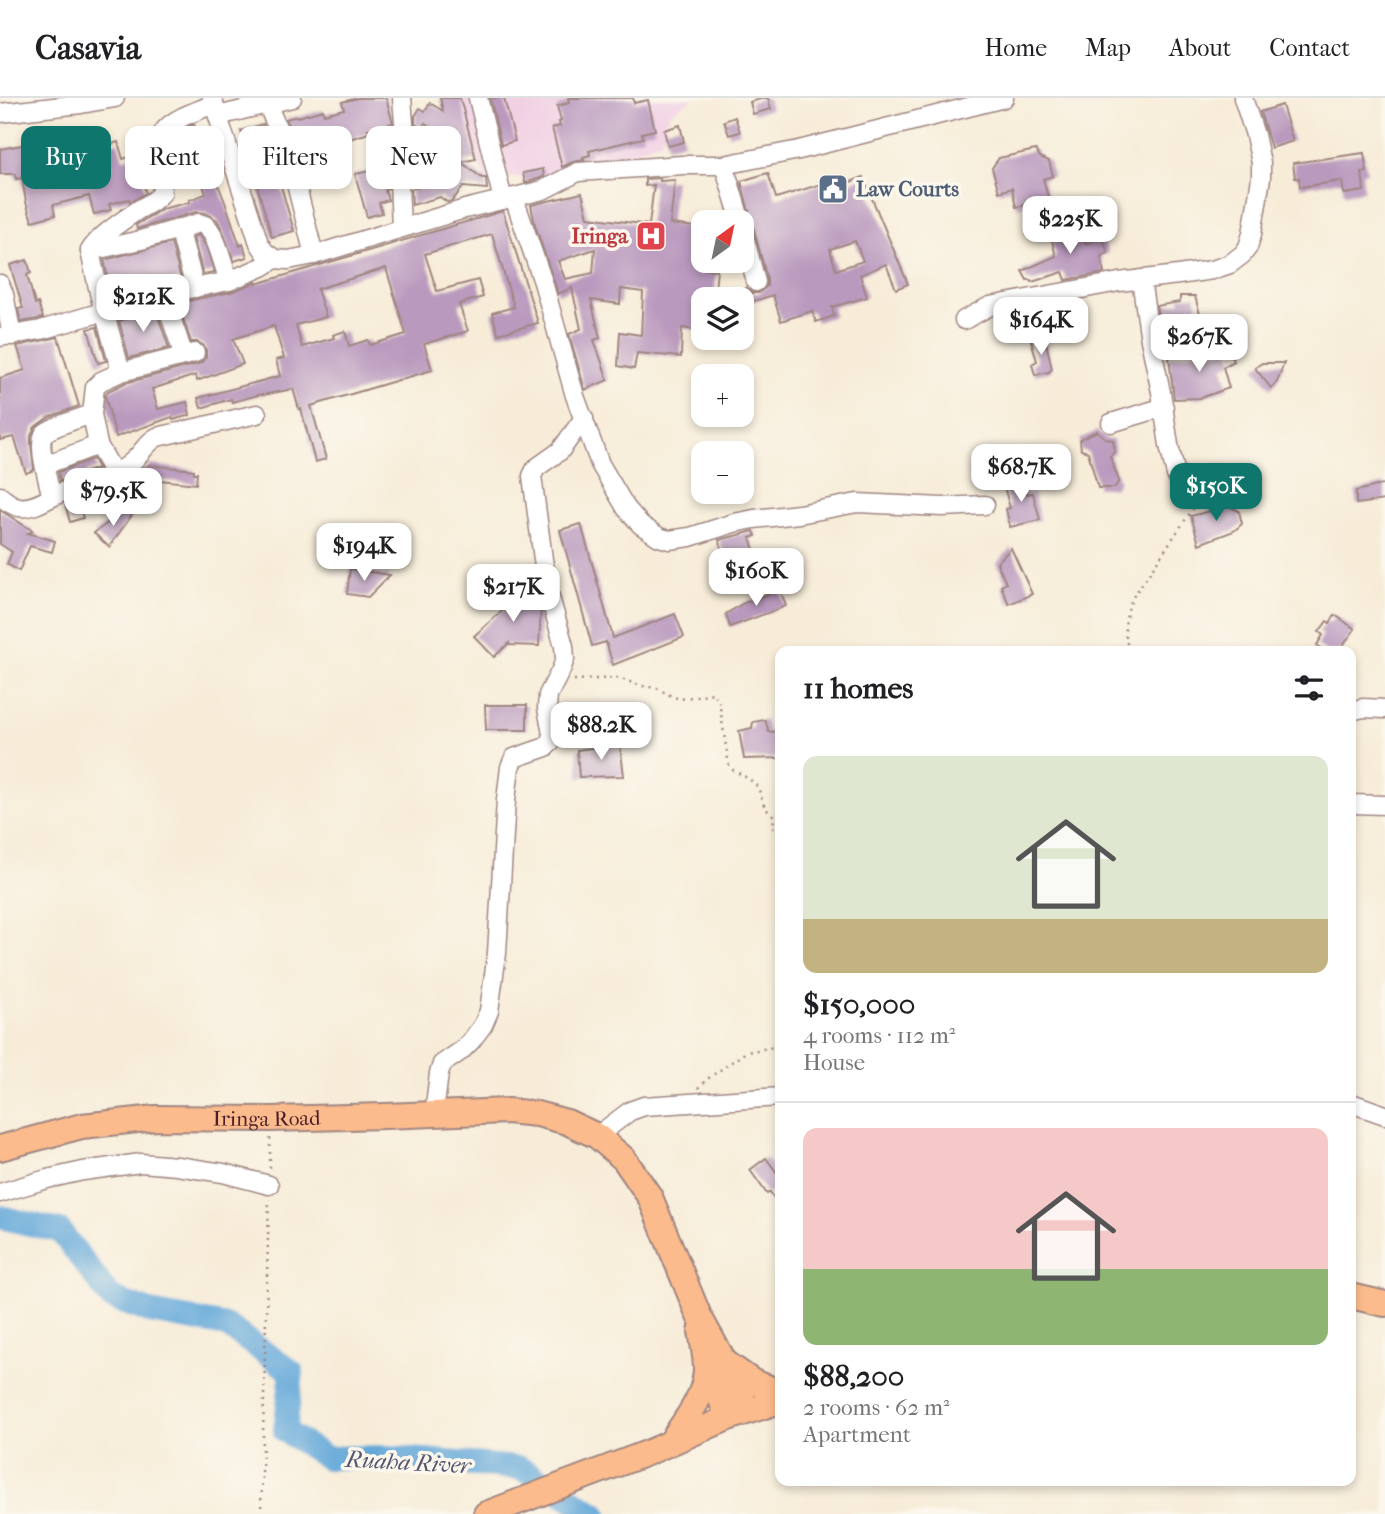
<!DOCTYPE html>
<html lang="en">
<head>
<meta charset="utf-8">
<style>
  :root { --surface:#fff; --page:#f2f2f2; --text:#202124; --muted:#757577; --line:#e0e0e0; --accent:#0f766e }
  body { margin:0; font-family:"IM FELL French Canon",serif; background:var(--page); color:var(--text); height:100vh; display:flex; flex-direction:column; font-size:26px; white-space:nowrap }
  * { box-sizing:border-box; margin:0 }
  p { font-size:23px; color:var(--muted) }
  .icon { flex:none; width:38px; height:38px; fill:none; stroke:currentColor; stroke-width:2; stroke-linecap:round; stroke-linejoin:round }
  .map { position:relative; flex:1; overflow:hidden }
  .drawer { position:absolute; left:775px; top:548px; width:581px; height:840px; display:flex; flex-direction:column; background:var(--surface); border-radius:14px; box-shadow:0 4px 10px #0003 }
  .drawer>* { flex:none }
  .top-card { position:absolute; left:21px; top:28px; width:649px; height:63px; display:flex; gap:14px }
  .needle { width:46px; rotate:33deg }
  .buttons { position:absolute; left:691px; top:112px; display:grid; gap:14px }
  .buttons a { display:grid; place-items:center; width:63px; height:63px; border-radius:14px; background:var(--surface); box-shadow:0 4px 10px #0003; font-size:35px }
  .price { position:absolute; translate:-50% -60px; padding:0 16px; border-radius:14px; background:#fff; color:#222; font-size:23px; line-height:46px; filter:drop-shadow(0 2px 4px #0008) }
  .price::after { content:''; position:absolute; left:50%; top:42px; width:21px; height:16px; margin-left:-10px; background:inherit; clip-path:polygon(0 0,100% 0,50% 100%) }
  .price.active { background:var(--accent); color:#fff }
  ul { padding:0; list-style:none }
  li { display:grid; align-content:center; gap:14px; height:371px; padding:0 28px }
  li+li { border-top:2px solid var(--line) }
  li span { display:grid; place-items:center; height:217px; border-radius:14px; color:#555 }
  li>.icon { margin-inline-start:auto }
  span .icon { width:126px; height:126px; fill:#fffc; stroke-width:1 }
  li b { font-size:30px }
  h2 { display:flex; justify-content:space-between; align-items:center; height:84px; padding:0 28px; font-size:30px }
  .chip { padding:0 24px; border-radius:14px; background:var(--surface); box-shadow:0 4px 10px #0003; font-size:24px; line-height:63px }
  .chip.active { background:var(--accent); color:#fff }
  header { display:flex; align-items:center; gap:42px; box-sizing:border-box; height:98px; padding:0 35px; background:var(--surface); border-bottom:2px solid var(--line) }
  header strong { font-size:33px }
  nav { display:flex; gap:38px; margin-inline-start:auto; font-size:24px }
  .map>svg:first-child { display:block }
  .built { fill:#f1d0e4 }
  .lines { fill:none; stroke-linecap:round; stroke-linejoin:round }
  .river { stroke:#64a8d9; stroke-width:24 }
  .building { fill:#b999be; fill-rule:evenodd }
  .minor-casing { stroke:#a08682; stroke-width:21 }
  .highway-casing { stroke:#a08682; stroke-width:28 }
  .path { stroke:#a08682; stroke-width:2.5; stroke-dasharray:2 5; stroke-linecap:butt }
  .minor { stroke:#fff; stroke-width:18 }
  .highway { stroke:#fbbb8c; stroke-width:24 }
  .labels { text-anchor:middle; stroke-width:7; stroke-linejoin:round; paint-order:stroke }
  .service-label { font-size:21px; font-weight:bold; fill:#4e5e75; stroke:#fbf7ec; text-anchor:start }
  .health-label { font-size:21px; font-weight:bold; fill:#be3a42; stroke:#fbf7ec; text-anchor:end }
  .street-label { font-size:21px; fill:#4a1f2b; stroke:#fbf7ec }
  .water-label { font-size:23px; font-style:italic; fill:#545671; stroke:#fbf7ec }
</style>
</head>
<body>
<header>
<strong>Casavia</strong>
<nav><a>Home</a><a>Map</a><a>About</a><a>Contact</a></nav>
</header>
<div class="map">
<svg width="1385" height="1416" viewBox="0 0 1385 1416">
  <rect width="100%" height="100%" fill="#fbf7ec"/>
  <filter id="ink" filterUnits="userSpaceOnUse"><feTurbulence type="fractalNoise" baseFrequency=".0143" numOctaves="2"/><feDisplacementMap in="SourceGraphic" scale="14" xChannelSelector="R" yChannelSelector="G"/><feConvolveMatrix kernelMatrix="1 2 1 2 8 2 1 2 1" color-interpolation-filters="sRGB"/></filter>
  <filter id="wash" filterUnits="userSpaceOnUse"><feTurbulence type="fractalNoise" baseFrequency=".00686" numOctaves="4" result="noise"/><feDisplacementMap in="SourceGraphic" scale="28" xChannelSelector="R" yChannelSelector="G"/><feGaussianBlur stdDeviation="1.57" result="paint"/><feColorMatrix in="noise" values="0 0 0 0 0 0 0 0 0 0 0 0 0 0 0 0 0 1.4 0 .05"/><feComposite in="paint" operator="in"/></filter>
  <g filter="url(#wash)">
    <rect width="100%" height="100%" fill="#f7ecd8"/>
    <polygon class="built" points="457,0 694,0 670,15 661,43 576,75 485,82"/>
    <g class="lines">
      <polyline class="river" points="0,1119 60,1133 111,1200 150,1214 227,1228 292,1274 285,1333 327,1360 387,1359 520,1370 596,1416"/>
    </g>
    <g id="blocks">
      <g class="building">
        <polygon points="358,0 386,0 393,25 368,31 369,35 323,49 331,74 333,73 337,85 322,89 318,77 314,78 300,34 293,36 286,21 297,18 298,19 323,12 324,16 344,11 342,4"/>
        <polygon points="440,0 460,0 476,61 461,64 482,80 486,80 487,91 463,89 452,103 447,104 440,99 412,107 411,91 425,87 416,81 448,39 425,25 422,30 415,26 415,18 420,10 425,13 430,5 443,13"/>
        <polygon points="490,0 504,0 515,43 501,47"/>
        <polygon points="568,0 633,0 634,5 648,2 655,32 642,35 643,40 589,53 590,57 583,59 584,62 573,64 562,69 552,30 560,28 559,24 561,23 557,8 569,5"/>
        <polygon points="764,0 768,0 771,11 753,16 750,4"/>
        <polygon points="1282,7 1293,43 1271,50 1260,14"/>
        <polygon points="735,19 740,34 729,37 724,23"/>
        <polygon points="194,26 225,104 240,148 243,146 247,159 234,163 222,131 217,122 206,115 196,114 137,131 136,127 162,111 190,104 189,102 206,96 199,76 177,84 172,71 172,55 188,49 181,33"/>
        <polygon points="263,26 294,133 272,139 241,33"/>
        <polygon points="680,27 684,44 668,48 664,32"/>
        <polygon points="118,44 123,61 135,57 146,95 130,104 129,101 109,106 111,112 94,116 89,98 53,107 55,117 32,123 26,104 22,80 16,81 15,76 0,76 0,51 27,46 31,67 45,64 48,78 75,72 71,58 87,54 86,49 100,45 102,49"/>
        <polygon points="1036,52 1040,59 1049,63 1053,78 1043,81 1049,102 1016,109 1012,90 999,94 992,70 999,60"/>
        <polygon points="1364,55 1367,74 1362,75 1364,93 1344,96 1342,83 1300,89 1299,80 1295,80 1293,65"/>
        <polygon points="389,61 388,72 383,74 388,90 385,92 388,102 379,105 382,115 367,119 355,76 376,72 374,65"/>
        <polygon points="543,71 544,79 525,85 523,75"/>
        <path d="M768 75 776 100 831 83 833 91 863 79 908 186 896 191 886 166 860 177 867 199 832 209 834 218 816 224 812 213 781 223 773 197 742 207V201H720V199L747 190 752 195H759L767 188V181L741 83ZM855 143 863 163 836 172 830 151Z"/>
        <path d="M660 80V83L675 82 670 126 704 130V171L717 172 714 201H704L703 233 682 230 681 259 637 255 634 271 618 268 620 234 641 237 643 194 621 191 620 206 591 202 600 240 594 242 608 282 585 292 569 236 581 231 572 190 558 196 535 127 531 107 582 95 588 119 649 127 654 87 645 88V81ZM595 151 593 175 565 181 558 163Z"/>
        <path d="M503 113 538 225 498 236 492 215 514 209 492 136 425 156 437 193 478 182 483 199 459 206 468 233 424 246 432 272 311 308 326 361 315 364 301 311H299L293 291 262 297V296L232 304 231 301 201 310 198 300 280 278 276 262 284 260 274 228 233 241 243 266 197 283 196 277 152 291 158 311 187 304 190 317 173 322 172 319 116 339 105 298 108 293 125 285 198 266 202 264 206 259V252L203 247 197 244H191L178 205 231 194 256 184V186ZM386 170 406 236 370 247 368 242 349 248 345 233 333 237 334 240 302 249 296 227 326 219 317 191Z"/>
        <polygon points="1071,125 1075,131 1078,130 1086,146 1102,139 1108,155 1101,158 1104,175 1066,182 1063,174 1032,184 1031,182 1027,182 1022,173 1056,158 1049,131"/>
        <polygon points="199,137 206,148 214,174 203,176 193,139"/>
        <polygon points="171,145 181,181 160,185 112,199 104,162"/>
        <polygon points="27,162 31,175 27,177 35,206 38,205 43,220 21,224 18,211 23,210 10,167"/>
        <polygon points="1180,198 1195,198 1202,224 1199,232 1182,234 1181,227 1161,230 1156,208 1180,204"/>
        <polygon points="156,212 169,250 129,260 119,223"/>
        <polygon points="97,229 106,263 98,265 88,231"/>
        <polygon points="58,239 79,308 49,319 35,329 31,338 31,346 34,372 26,375 14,339 0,342 0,280 25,272 17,248"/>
        <polygon points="1045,240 1052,271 1049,274 1035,277 1032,266 1037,263 1031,242"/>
        <polygon points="1200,253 1213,254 1228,253 1234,263 1223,269 1229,290 1200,300 1174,301 1169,259"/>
        <polygon points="1262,265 1284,265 1277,284 1271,290 1255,270"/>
        <polygon points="1097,333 1106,341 1113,342 1115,354 1110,358 1119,383 1114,390 1098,390 1088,354 1081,352 1080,341"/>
        <polygon points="93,361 98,370 60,383 58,374"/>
        <polygon points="149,367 194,372 194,375 197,375 196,386 142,380 143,370 148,370"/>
        <polygon points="1022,379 1027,396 1033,395 1040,422 1010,429 1006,411 1010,410 1004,389 1013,387 1012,381"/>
        <polygon points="1385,386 1385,402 1356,406 1356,393"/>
        <polygon points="77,401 83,420 70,424 65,406"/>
        <polygon points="1229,408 1239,413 1242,426 1234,433 1199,446 1191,418"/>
        <polygon points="0,412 33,433 28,435 55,443 52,454 30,448 19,473 7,466 12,454 0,446"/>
        <polygon points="125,412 132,417 109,449 94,435"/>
        <polygon points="581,426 613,540 675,516 684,539 613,567 606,544 592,548 560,432"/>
        <polygon points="754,433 756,438 750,440 759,466 724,478 718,463 726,461 719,442"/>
        <polygon points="1011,450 1032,496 1009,506 1001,488 1006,485 997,465"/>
        <polygon points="350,471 390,477 368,499 347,496"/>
        <polygon points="780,492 786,508 730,529 726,516 744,505"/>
        <polygon points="506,494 537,496 541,509 539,548 509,547 509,545 494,559 474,538 505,510"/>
        <polygon points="1335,517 1355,531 1339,553 1326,553 1317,547 1323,537 1319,534 1327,523 1330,525"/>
        <polygon points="485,607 527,607 527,632 486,632"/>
        <polygon points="765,622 769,634 780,633 780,660 744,661 739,633 752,630 753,624"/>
        <polygon points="620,646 624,678 579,679 577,652"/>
        <polygon points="766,1060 780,1079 780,1109 770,1094 767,1096 750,1072"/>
      </g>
    </g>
  </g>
  <g filter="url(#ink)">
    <use href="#blocks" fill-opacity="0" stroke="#a08682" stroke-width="2"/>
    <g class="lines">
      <g class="minor-casing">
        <g id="minor">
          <polyline points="212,0 259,145 265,154 275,161 288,162 314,157 465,111 543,92 578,74 683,67 724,67 799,52 1004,0"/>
          <polyline points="478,0 503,102"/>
          <polyline points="267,6 285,47 291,66 314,157"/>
          <polyline points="0,15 81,6 115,0"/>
          <polyline points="218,18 292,0"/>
          <polyline points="724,67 741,124"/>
          <polyline points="514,100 543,184 575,298 600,366 626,410 641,427 659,439 669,442 690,439 734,425 754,421 799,416 857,405 942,409 985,407"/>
          <polyline points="179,130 195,190"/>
          <polyline points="401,130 399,83 404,25 402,0"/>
          <polyline points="742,130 756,184"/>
          <path d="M90 153 141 142 199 125C201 126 204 126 205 127 216 133 224 171 229 183"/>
          <polyline points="1141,181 1150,242 1161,294 1169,347 1176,377 1185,390 1191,393 1217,396"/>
          <polyline points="0,186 4,196 12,238"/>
          <polyline points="163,196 184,258"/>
          <polyline points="964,222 990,208 1119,184 1178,177 1212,172 1230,166 1243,156 1248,149 1252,136 1261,80 1261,65 1255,37 1243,0"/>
          <polyline points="0,239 41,232 163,196 229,183 262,169 275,161"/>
          <path d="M121 274 100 199 90 153C98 138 124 122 138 112 147 107 156 103 162 95 162 82 157 43 164 33 173 20 200 12 214 6"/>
          <polyline points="1111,325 1164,309"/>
          <polyline points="45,367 98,347"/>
          <polyline points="114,375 98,347 92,316 95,289 101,283 121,274 195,255"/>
          <path d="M0 398C5 402 12 408 19 409 34 412 51 398 65 393 89 385 115 380 134 362 143 354 146 345 157 339L257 316"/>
          <path d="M52 399C49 387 36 344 45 335 53 328 81 320 92 316"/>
          <polyline points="1351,613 1363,610 1385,611"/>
          <polyline points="1351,706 1385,707"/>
          <polyline points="1351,1005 1385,1017"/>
          <polyline points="434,1016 439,975 442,966 461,953 471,943 483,927 489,913 497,855 506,702 510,669 514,660 546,649 553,641 547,610 548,597 561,572 565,561 564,548 549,496 543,461 532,378 536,370 560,353 584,320"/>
          <polyline points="597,1038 630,1013 644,1008 780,999"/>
          <polyline points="0,1095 47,1081 83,1073 141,1065 177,1068 223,1075 269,1087"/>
        </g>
      </g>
      <g class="highway-casing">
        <g id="highway">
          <path id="s1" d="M0 1050 82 1028 156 1020 271 1021 385 1018 507 1013 537 1016 567 1024 597 1038 624 1061 650 1099 699 1218 725 1265 748 1313"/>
          <polyline points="1351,1198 1385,1206"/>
          <polyline points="707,1265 728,1320"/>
          <polyline points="726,1265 753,1284 780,1294"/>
          <path d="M671 1344C685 1322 705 1299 706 1272 706 1259 703 1246 701 1233"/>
          <polyline points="486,1416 647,1355 728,1320 780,1303"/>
        </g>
      </g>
      <g class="path">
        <path d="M1129 553C1123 533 1124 518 1133 499L1194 409"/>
        <polyline points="574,582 618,580 642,588 657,590 671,598 680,601 713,595 718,601 720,609 729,668 733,672 749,681 758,689 765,710 774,718 773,730 780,738"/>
        <polyline points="698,990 710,979 746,954 780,948"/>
        <polyline points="270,1070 270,1038"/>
        <polyline points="261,1416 269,1101"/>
      </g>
      <use href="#minor" class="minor"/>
      <use href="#highway" class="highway"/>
    </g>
  </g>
  <defs>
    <g id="civic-square" transform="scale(1.575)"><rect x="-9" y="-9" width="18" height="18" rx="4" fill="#5c6f8a" stroke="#fbf7ec"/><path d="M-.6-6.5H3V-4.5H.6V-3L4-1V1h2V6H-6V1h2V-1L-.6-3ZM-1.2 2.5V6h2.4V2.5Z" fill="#fff"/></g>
    <g id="hospital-square" transform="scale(1.575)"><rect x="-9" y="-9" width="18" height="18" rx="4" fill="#e0444e" stroke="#fbf7ec"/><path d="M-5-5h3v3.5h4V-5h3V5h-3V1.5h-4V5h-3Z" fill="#fff"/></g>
  </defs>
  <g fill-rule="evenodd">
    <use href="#civic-square" x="833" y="91"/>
    <use href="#hospital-square" x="651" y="138"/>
  </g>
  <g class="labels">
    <g class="service-label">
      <text x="856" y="98">Law Courts</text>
    </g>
    <g class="health-label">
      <text x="628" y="145">Iringa</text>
    </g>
    <g class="street-label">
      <text dy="7" stroke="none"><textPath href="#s1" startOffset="270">Iringa Road</textPath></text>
    </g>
    <g class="water-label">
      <text transform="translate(408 1364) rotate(3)" y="8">Ruaha River</text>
    </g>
  </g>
</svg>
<div class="buttons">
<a><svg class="needle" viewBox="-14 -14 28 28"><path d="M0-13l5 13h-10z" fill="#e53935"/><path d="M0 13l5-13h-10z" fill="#757577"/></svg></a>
<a><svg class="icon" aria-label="layers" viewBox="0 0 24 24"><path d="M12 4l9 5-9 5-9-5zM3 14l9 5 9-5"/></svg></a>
<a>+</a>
<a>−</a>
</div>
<b class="price" style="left:1070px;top:158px">$225K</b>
<b class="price" style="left:143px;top:236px">$212K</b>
<b class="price" style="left:1041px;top:259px">$164K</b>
<b class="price" style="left:1199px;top:276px">$267K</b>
<b class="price" style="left:1021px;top:406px">$68.7K</b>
<b class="price active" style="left:1216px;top:425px">$150K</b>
<b class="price" style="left:113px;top:430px">$79.5K</b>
<b class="price" style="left:364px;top:485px">$194K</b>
<b class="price" style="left:756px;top:510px">$160K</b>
<b class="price" style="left:513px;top:526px">$217K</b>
<b class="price" style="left:601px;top:664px">$88.2K</b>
<div class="top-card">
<a class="chip active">Buy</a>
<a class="chip">Rent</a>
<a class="chip">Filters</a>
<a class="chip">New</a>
</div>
<section class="drawer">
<h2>11 homes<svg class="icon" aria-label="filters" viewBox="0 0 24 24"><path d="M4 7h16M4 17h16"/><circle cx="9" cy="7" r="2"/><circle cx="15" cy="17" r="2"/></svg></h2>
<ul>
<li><span style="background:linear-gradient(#dfe7d0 75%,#c2b280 0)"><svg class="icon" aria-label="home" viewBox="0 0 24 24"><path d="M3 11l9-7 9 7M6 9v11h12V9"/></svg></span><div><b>$150,000</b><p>4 rooms · 112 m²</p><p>House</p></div></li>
<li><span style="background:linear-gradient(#f6c9c9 65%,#8fb573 0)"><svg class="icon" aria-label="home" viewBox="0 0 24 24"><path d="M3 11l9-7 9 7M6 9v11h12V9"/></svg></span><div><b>$88,200</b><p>2 rooms · 62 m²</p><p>Apartment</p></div></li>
</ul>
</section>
</div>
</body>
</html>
